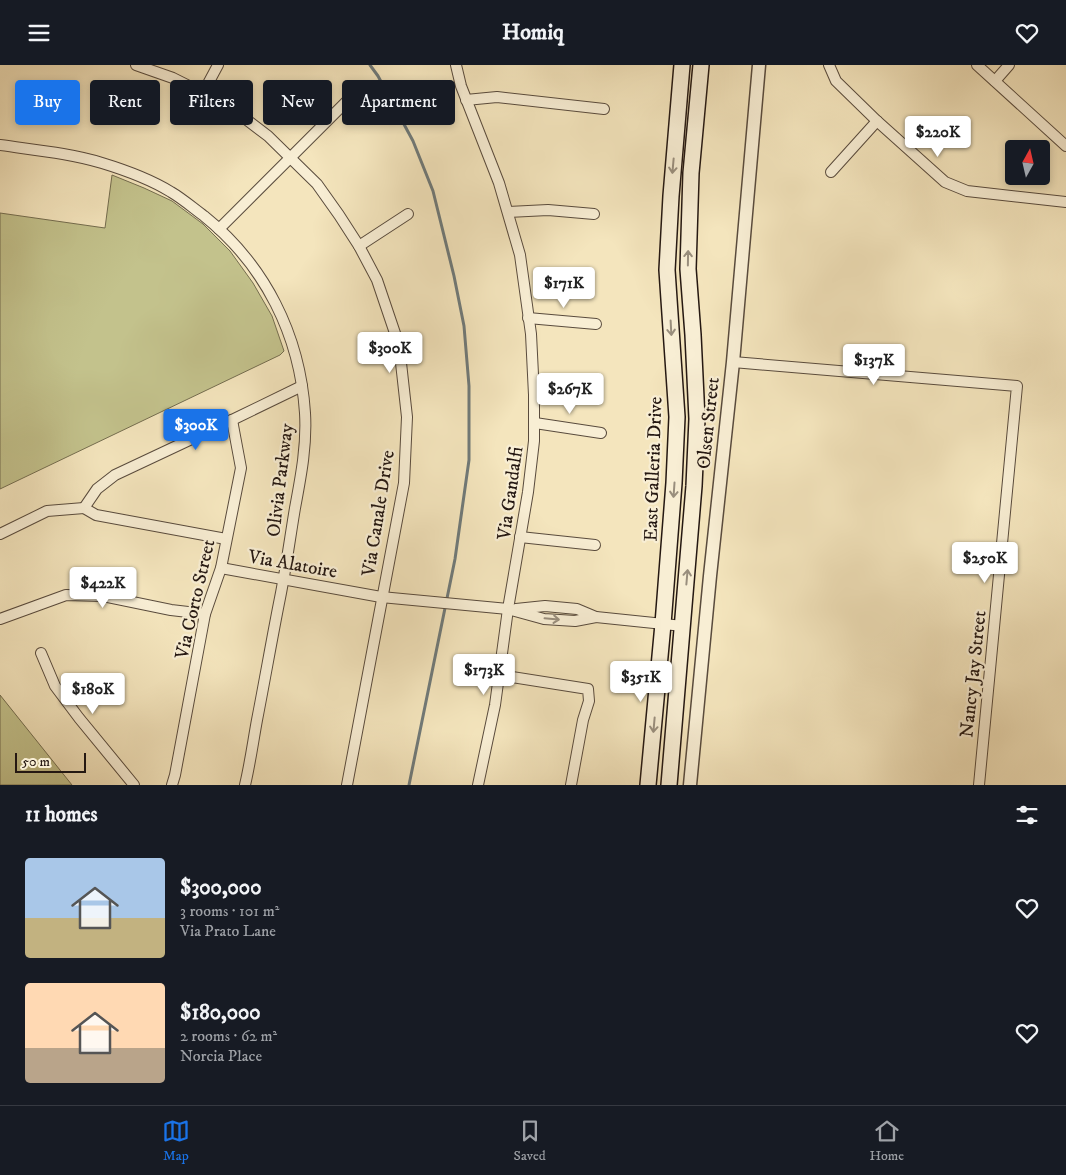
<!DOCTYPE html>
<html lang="en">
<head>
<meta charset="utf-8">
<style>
  :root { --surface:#171b24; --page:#20242c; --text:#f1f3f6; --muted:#9ea1a6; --line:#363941; --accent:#1a73e8 }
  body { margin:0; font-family:"IM FELL DW Pica",serif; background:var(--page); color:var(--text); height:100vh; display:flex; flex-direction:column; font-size:19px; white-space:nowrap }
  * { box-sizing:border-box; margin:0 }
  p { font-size:16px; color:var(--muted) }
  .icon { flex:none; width:28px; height:28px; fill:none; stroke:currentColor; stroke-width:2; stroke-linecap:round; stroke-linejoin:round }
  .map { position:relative; height:720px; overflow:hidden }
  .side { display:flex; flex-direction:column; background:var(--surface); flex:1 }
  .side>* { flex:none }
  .hud { position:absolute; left:15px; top:15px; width:500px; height:45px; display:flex; gap:10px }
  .needle { width:32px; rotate:8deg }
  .fabs { position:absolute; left:1005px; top:75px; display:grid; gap:10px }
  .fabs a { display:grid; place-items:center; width:45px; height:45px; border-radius:5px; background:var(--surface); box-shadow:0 2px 8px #0003; font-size:25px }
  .scale { position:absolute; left:15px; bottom:12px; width:71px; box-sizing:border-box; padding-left:5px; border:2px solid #251812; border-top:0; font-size:14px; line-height:18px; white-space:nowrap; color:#251812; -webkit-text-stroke:4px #f8eed4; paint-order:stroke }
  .price { position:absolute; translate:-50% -42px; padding:0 11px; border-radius:5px; background:#fff; color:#222; font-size:16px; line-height:32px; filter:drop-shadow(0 1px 2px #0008) }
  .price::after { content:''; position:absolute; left:50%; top:30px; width:15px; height:11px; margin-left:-8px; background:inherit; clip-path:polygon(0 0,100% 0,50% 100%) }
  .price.on { background:var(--accent); color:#fff }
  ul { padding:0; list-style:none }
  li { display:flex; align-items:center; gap:15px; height:125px; padding:0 25px }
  li span { display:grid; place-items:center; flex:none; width:140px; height:100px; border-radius:5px; color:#555 }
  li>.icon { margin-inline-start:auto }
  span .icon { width:60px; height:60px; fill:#fffc; stroke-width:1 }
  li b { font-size:21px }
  h2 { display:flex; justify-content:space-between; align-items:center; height:60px; padding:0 25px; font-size:21px }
  .pill { padding:0 18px; border-radius:5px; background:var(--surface); box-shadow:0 2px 8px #0003; font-size:18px; line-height:45px }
  .pill.on { background:var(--accent); color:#fff }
  header { display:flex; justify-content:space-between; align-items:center; height:65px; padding:0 25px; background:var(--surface); font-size:22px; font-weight:800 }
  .dock { display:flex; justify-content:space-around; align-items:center; height:70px; border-top:1px solid var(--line); background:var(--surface); font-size:14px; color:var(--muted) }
  .dock a { display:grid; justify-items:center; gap:2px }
  .dock .on { color:var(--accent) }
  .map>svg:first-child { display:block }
  .green { fill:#c3c28c; stroke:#746d4f }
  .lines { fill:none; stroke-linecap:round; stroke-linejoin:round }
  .stream { stroke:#707a79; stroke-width:3 }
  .minor-casing { stroke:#594b3d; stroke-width:12 }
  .tertiary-casing { stroke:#594b3d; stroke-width:15 }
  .secondary-casing { stroke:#251812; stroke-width:18 }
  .minor { stroke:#f8eed4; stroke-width:10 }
  .tertiary { stroke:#f8eed4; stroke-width:12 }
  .secondary { stroke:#f8eed4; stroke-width:15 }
  .oneway { stroke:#998e7d }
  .labels { text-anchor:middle; stroke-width:4.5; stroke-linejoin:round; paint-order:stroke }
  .street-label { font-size:19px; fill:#251812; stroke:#f8eed4 }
</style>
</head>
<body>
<header><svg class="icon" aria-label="menu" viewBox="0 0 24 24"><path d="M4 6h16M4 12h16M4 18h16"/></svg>Homiq<svg class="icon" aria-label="heart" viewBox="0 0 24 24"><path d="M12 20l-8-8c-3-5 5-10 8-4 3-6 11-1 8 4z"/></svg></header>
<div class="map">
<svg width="1066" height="720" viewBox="0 0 1066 720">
  <rect width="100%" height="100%" fill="#f4e5bd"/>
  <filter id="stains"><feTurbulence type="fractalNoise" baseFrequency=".004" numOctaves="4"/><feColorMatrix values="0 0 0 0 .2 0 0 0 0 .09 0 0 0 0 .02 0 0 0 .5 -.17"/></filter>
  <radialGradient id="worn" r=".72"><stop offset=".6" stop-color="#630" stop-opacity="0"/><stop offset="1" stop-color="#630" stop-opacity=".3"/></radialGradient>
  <g class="green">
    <polygon points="112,110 144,123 172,136 203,159 230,186 253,218 272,251 284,286 280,290 0,424 0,148 105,163"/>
    <polygon points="0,630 72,720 0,720"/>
  </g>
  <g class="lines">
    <polyline class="stream" points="370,0 378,11 413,76 433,126 454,211 464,261 469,321 469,395 455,494 409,720"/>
    <g class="minor-casing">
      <g id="minor">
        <polyline points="136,0 173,13 203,28 243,52 268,71 317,119 339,150 359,181 377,215 399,280 407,352 404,418 347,720"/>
        <polyline points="456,0 461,21 499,118 520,190 531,269 534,330 534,376 528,427 508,544 495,640 478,720"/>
        <polyline points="829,0 836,16 877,56 945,117 967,126 1066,137"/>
        <polyline points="977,0 1066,81"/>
        <polyline points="995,16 1009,0"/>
        <polyline points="203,28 218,0"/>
        <polyline points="466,35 497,32 604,44"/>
        <path d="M0 80C34 85 69 88 102 98 125 105 150 114 171 127 183 134 193 143 204 151 265 200 300 270 305 348 307 380 301 411 295 443 290 473 286 503 280 533 272 573 265 614 257 655 253 677 250 699 245 720"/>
        <polyline points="831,107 877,56"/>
        <polyline points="508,147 548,145 594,149"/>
        <polyline points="219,164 348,35"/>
        <polyline points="359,181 408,149"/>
        <polyline points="528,253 596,259"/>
        <polyline points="733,297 1017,321 979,720"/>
        <polyline points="535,358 601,368"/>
        <polyline points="84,443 97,424 115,410 232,355 302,321"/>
        <polyline points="84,443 96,450 226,474"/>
        <polyline points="0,469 47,446 84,443"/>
        <polyline points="520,472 595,480"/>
        <polyline points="221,503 381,532 508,544 544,554 575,556 596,552"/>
        <polyline points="516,544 545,541 577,544 596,552 683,561"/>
        <polyline points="0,554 66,530 103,531 171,545 205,549"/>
        <polyline points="41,588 55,621 79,653 134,720"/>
        <polyline points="499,610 588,624 589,636 583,655 571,720"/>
        <polyline points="172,720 175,710 205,549 221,503 241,403 232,355"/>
      </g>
    </g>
    <g class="tertiary-casing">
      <polyline id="tertiary" points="690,720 710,511 733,297 759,0"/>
    </g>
    <g class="secondary-casing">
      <g id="secondary">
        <polyline points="648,720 663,559 674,418 677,352 667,205 671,131 682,0"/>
        <polyline points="669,720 694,421 697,354 693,270 688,204 691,108 701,0"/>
      </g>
    </g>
    <use href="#minor" class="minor"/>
    <use href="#tertiary" class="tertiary"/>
    <use href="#secondary" class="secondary"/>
  </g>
  <defs><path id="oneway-shaft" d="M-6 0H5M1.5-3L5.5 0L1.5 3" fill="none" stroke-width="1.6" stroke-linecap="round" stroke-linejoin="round" transform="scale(1.25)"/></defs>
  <g class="oneway">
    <use href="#oneway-shaft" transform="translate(673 101) rotate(95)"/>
    <use href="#oneway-shaft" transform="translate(688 193) rotate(-89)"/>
    <use href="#oneway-shaft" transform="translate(671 263) rotate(87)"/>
    <use href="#oneway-shaft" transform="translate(674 425) rotate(94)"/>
    <use href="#oneway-shaft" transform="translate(687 512) rotate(-85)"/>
    <use href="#oneway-shaft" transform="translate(552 554) rotate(5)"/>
    <use href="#oneway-shaft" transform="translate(654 660) rotate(95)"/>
  </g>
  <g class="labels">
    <g class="street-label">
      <text transform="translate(707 358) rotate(-84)" y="7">Olsen Street</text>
      <text transform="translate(652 404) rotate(-88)" y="7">East Galleria Drive</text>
      <text transform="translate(279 415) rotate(-83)" y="7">Olivia Parkway</text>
      <text transform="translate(509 428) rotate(-82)" y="7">Via Gandalfi</text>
      <text transform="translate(377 448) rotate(-81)" y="7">Via Canale Drive</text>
      <text transform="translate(293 498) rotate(10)" y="7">Via Alatoire</text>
      <text transform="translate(194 534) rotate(-77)" y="7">Via Corto Street</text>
      <text transform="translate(972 609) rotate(-84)" y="7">Nancy Jay Street</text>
    </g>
  </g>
  <rect width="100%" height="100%" filter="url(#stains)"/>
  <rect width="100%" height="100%" fill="url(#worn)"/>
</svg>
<div class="fabs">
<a><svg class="needle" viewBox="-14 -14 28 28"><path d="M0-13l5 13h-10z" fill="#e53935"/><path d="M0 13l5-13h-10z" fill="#9ea1a6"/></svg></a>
</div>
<div class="scale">50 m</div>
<b class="price" style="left:938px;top:93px">$220K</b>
<b class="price" style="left:564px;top:244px">$171K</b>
<b class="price" style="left:390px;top:309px">$300K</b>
<b class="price" style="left:874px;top:321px">$137K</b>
<b class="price" style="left:570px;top:350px">$267K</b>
<b class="price on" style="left:196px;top:386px">$300K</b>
<b class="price" style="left:985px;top:519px">$250K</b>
<b class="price" style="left:103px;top:544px">$422K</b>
<b class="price" style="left:484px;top:631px">$173K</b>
<b class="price" style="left:641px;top:638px">$351K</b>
<b class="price" style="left:93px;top:650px">$180K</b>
<div class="hud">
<a class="pill on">Buy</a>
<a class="pill">Rent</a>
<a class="pill">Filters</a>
<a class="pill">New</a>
<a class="pill">Apartment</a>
</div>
</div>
<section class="side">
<h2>11 homes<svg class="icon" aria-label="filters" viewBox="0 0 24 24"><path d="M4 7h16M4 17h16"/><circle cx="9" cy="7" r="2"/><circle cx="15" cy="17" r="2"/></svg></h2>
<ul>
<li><span style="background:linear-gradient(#a9c7e8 60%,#c2b280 0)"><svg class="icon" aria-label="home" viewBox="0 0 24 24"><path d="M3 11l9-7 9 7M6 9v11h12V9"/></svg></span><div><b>$300,000</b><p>3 rooms · 101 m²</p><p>Via Prato Lane</p></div><svg class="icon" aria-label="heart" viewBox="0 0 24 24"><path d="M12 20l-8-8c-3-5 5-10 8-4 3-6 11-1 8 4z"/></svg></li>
<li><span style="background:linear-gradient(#ffd9b3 65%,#b9a48a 0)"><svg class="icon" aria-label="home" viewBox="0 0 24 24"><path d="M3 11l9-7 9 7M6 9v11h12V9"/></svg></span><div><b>$180,000</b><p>2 rooms · 62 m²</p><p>Norcia Place</p></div><svg class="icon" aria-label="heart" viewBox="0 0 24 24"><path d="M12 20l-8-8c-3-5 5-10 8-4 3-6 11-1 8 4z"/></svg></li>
</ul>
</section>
<nav class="dock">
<a class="on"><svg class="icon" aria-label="map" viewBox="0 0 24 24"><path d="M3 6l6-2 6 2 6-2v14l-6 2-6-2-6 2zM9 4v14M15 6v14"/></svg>Map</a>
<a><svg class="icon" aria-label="saved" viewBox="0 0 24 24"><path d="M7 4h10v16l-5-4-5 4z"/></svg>Saved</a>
<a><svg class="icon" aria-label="home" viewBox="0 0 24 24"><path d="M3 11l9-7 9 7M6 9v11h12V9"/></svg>Home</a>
</nav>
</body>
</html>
